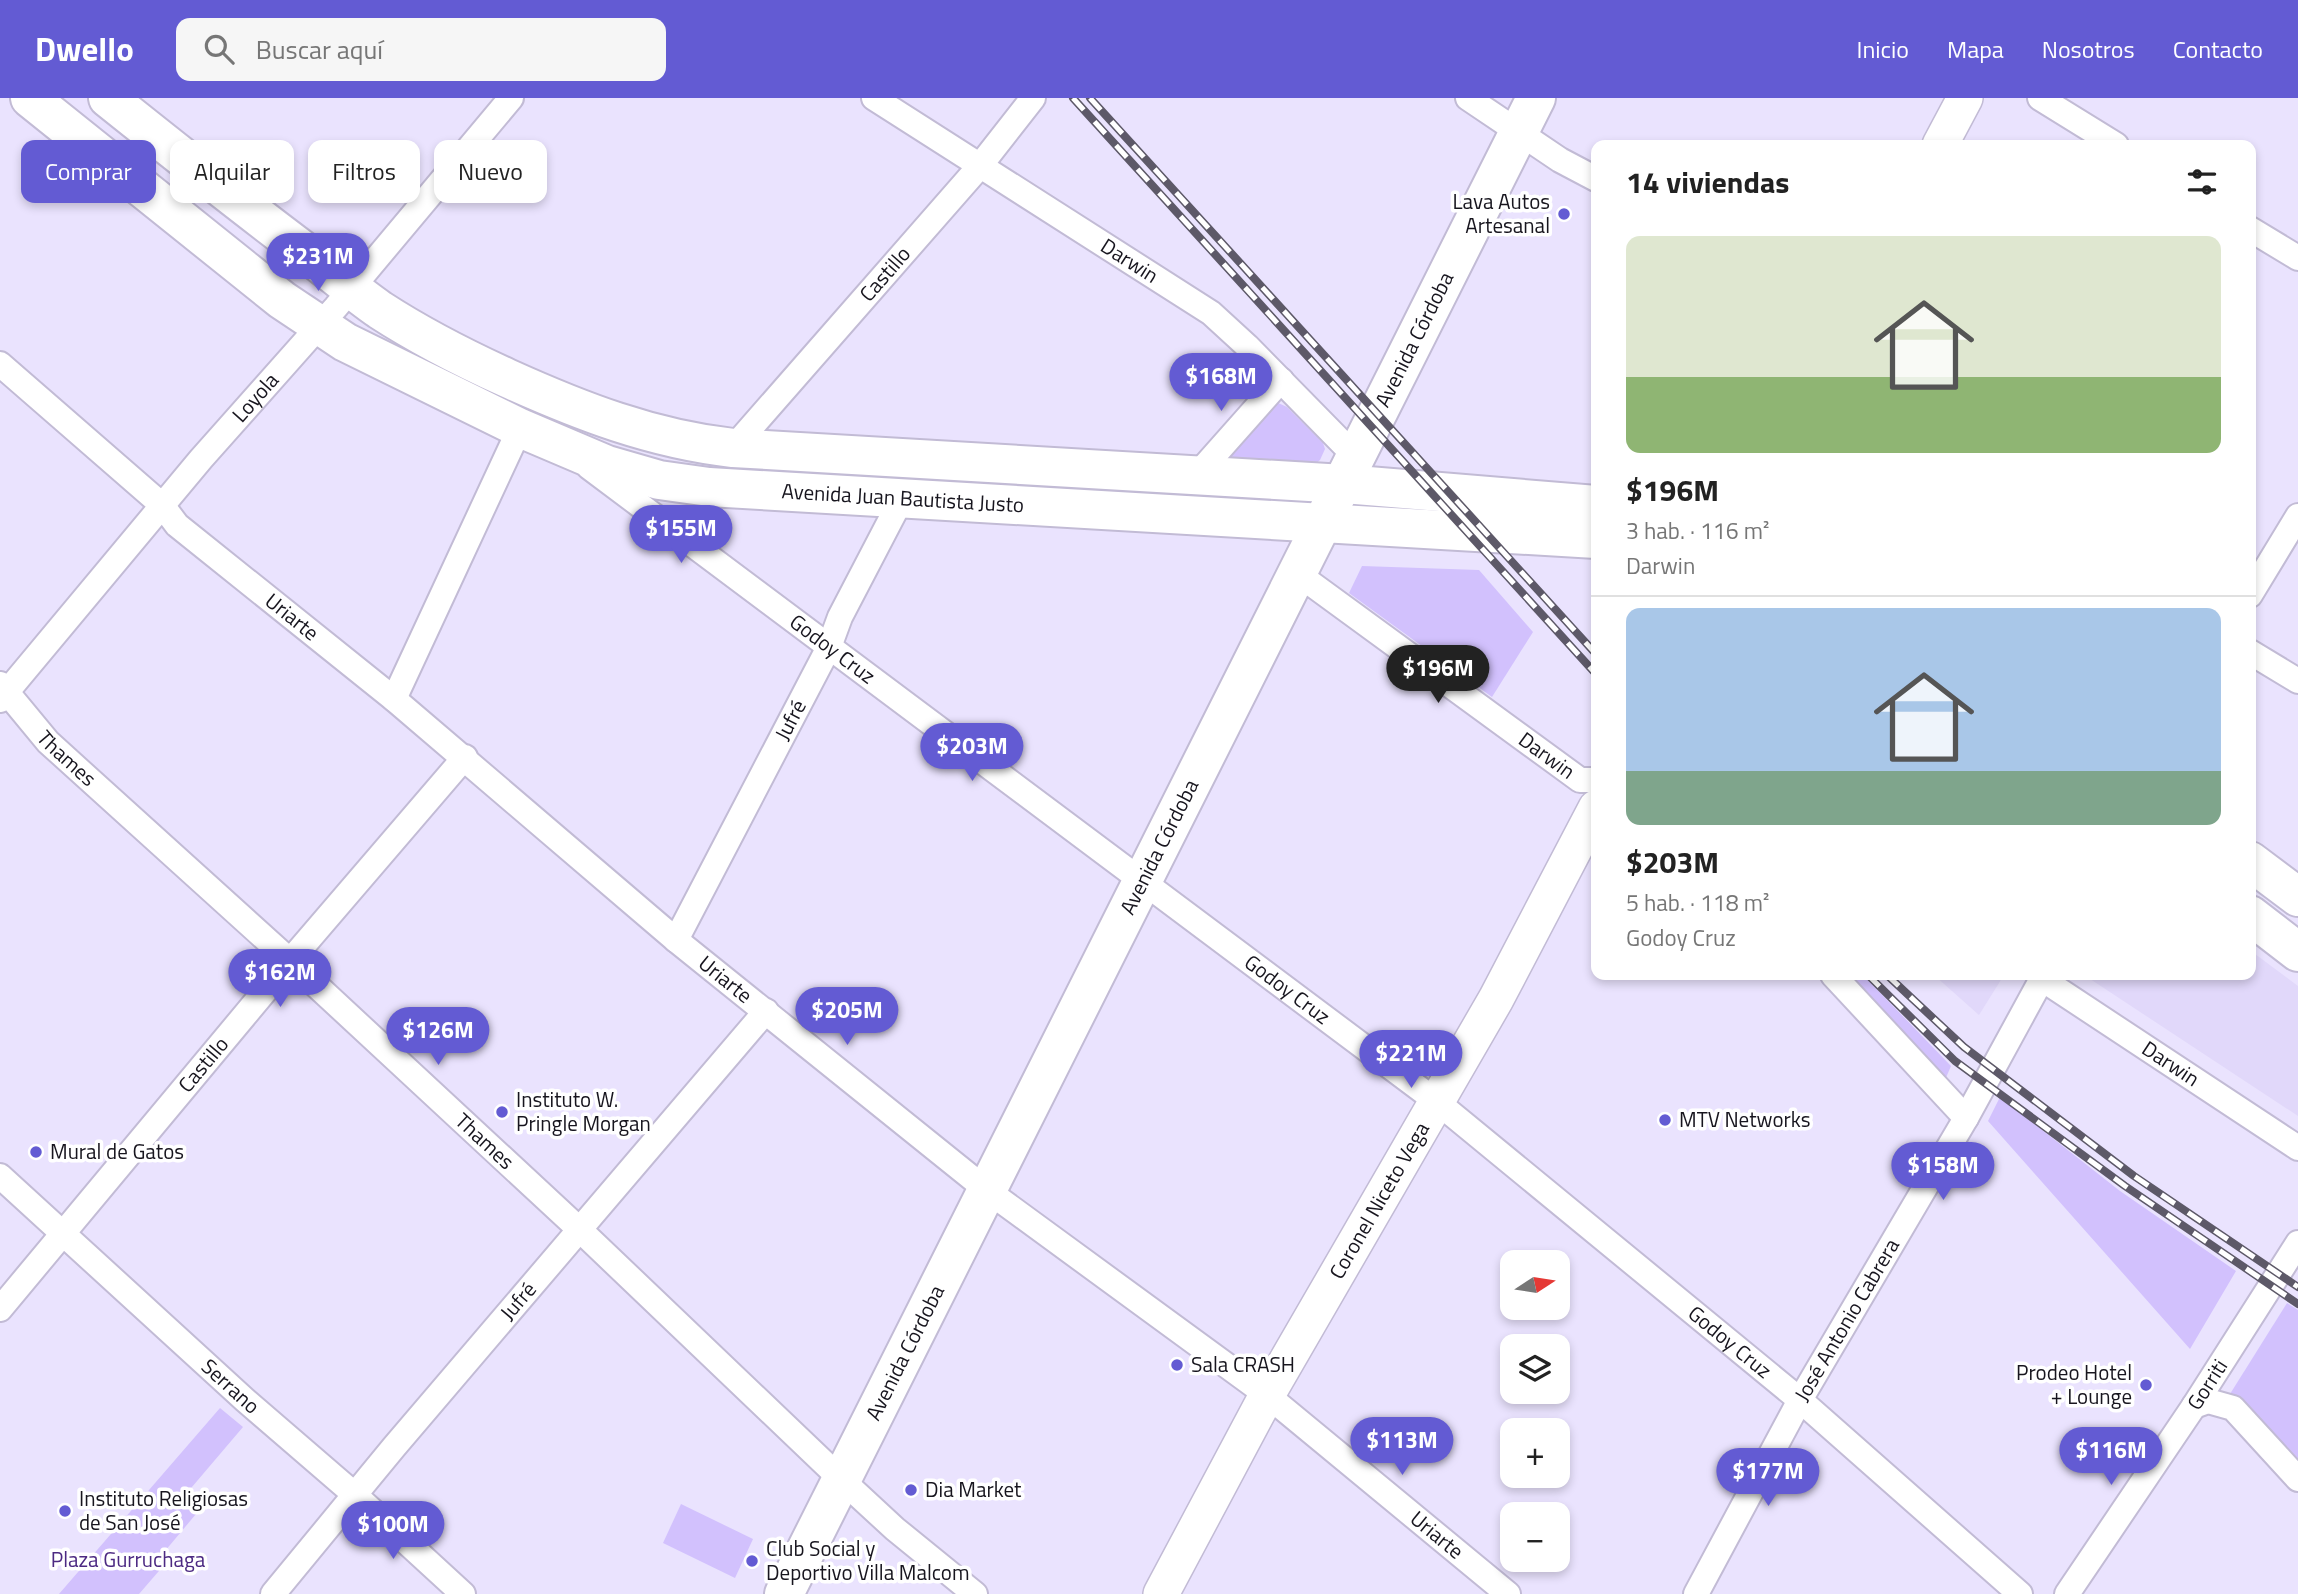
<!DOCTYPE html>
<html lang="es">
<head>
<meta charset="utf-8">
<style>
  :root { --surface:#fff; --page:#f6f6f6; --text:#222; --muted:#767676; --line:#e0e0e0; --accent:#635bd3 }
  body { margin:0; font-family:"Titillium Web",sans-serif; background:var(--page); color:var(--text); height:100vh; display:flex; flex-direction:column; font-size:26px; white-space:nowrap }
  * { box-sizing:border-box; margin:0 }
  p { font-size:23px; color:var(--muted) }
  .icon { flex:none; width:38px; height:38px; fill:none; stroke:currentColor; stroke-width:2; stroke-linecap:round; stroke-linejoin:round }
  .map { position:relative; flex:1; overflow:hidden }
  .details { position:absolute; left:1591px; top:42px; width:665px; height:840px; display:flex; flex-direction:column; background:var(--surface); border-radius:14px; box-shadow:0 4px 10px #0003 }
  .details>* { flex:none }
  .guide { position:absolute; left:21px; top:42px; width:665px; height:63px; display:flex; gap:14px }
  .needle { width:46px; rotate:78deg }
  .controls { position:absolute; left:1500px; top:1152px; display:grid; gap:14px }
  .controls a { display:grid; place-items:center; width:70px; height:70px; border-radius:14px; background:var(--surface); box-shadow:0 4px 10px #0003; font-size:35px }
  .price { position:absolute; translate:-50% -60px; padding:0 16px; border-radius:24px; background:var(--accent); color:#fff; font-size:23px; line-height:46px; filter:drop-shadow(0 2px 4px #0008) }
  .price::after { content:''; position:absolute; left:50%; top:42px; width:21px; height:16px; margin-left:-10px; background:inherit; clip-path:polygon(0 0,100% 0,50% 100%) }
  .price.current { background:#222; color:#fff }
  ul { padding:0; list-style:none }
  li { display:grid; align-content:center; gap:14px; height:371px; padding:0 35px }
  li+li { border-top:2px solid var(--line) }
  li span { display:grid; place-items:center; height:217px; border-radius:14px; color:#555 }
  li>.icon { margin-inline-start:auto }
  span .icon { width:126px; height:126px; fill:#fffc; stroke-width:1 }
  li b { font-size:30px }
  h2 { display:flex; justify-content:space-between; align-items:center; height:84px; padding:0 35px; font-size:30px }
  .chip { padding:0 24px; border-radius:14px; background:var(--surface); box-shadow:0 4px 10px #0003; font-size:24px; line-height:63px }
  .chip.current { background:var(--accent); color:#fff }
  header { display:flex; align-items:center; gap:42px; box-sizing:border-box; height:98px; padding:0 35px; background:var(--accent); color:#fff }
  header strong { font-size:33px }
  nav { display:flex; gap:38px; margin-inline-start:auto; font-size:24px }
  .search { width:490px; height:63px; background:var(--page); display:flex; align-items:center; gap:18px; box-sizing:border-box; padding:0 24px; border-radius:14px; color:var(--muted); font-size:26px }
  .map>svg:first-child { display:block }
  .built { fill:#e1d8fa }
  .green { fill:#d2c1fd }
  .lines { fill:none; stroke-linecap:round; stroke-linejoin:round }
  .street-casing { stroke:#c2bbd5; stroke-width:28 }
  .secondary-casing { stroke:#c2bbd5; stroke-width:38 }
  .primary-casing { stroke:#c2bbd5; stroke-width:42 }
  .street { stroke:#fff; stroke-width:24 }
  .secondary { stroke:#fff; stroke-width:35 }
  .primary { stroke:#fff; stroke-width:38 }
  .rail-casing { stroke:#5d5968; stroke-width:8 }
  .rail { stroke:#fff; stroke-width:5; stroke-dasharray:16; stroke-linecap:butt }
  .poi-dot { fill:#635bd3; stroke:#fff; stroke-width:2.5 }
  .labels { text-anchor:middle; stroke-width:7; stroke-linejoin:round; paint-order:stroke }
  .poi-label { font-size:21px; fill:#17151e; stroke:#fff; text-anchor:start }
  .street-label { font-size:21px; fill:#17151e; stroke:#fff }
  .park-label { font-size:21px; fill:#4c2982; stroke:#fff }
</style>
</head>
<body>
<header>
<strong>Dwello</strong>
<div class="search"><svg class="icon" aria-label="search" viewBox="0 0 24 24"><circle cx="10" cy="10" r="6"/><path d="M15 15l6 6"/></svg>Buscar aquí</div>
<nav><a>Inicio</a><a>Mapa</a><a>Nosotros</a><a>Contacto</a></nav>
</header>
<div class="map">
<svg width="2298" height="1496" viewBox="0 0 2298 1496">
  <rect width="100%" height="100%" fill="#eae3fe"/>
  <g class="built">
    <polygon points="2251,853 2298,888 2298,1018 2084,877 2250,877"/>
    <polygon points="1934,877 2004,877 1979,917"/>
  </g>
  <g class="green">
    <polygon points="1276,304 1287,309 1323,345 1325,351 1320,362 1313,368 1228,365 1222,357"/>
    <polygon points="1362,468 1479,472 1533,534 1492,599 1349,495"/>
    <polygon points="1845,877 1863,877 1951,968 1945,982"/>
    <polygon points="2000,999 2120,1093 2236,1173 2190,1251 1988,1023"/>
    <polygon points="2287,1205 2298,1212 2298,1370 2230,1296"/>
    <polygon points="220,1310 243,1329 186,1396 201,1410 165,1453 171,1459 139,1496 59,1496"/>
    <polygon points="681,1406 753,1441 735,1480 663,1445"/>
  </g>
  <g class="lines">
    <g class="street-casing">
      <g id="street">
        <path id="s1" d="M874 0 1211 215 1247 248 1357 360"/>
        <polyline points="1468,0 1560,62 1596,81"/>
        <polyline points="2040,0 2116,47"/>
        <polyline points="2250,131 2298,160"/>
        <path id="s2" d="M0 266 162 407 177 427 394 601 676 842 988 1093 1267 1297 1508 1496"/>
        <path id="s3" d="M733 350 979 69 1033 0"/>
        <path id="s4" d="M589 369 1436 1003 1800 1302 2020 1496"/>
        <polyline points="1195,379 1281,282"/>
        <path id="s5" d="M1298 476 1580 682H1596"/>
        <polyline points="2250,497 2298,418"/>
        <polyline points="2250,554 2298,583"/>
        <path id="s6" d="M0 586 48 644 290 863 579 1131 843 1383 895 1431 975 1496"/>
        <polyline points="394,601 520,330"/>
        <path id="s7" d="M0 602 201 361 336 209 511 0"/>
        <path id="s8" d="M676 842 829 549 840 519 902 400"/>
        <polyline points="1833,877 1966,1020"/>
        <path id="s9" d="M2042 881 2298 1050"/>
        <path id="s10" d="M0 1078 245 1302 354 1396 463 1496"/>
        <path id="s11" d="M0 1211 290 863 465 659"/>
        <polyline points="2194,1308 2208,1303 2233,1310 2298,1381"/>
        <path id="s12" d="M273 1496 394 1349 766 913"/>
        <path id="s13" d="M1696 1496 1800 1302 1966 1020 2044 877"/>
        <path id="s14" d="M2067 1496 2194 1308 2298 1145"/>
      </g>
    </g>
    <g class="secondary-casing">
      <g id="secondary">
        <polyline points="1940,47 1965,0"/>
        <path id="s15" d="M1161 1496 1267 1297 1496 901 1596 710"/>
      </g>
    </g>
    <g class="primary-casing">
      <g id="primary">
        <path id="s16" d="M30 0 282 202 345 244 520 330 607 367 659 382 709 389 1596 441"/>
        <path d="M108 0C173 52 238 104 305 154 330 173 354 194 380 212 420 238 463 260 507 280 580 313 652 341 733 350L1344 386 1596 407"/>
        <polyline points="2250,763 2298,799"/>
        <polyline points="2250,817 2298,854"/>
        <path id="s17" d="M784 1496 1536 0"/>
      </g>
    </g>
    <use href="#street" class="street"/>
    <use href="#secondary" class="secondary"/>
    <use href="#primary" class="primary"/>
    <g class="rail-casing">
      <g id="rail">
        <polyline points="1073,0 1596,576"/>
        <polyline points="1090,0 1596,556"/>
        <polyline points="1868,877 1955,963 2125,1088 2298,1206"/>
        <polyline points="1887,877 1964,949 2134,1078 2298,1189"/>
      </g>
    </g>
    <use href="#rail" class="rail"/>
  </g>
  <g class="poi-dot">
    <circle cx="1564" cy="116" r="7"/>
    <circle cx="502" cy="1014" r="7"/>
    <circle cx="1665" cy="1022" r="7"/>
    <circle cx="36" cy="1054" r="7"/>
    <circle cx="1177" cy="1267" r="7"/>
    <circle cx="2146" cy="1287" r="7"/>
    <circle cx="911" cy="1392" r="7"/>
    <circle cx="65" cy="1413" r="7"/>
    <circle cx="752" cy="1463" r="7"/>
  </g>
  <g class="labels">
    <g class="poi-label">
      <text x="1550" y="111" text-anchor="end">Lava Autos<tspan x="1550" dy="24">Artesanal</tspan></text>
      <text x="516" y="1009">Instituto W.<tspan x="516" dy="24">Pringle Morgan</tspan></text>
      <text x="1679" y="1029">MTV Networks</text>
      <text x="50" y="1061">Mural de Gatos</text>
      <text x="1191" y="1274">Sala CRASH</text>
      <text x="2132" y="1282" text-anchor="end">Prodeo Hotel<tspan x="2132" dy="24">+ Lounge</tspan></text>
      <text x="925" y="1399">Dia Market</text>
      <text x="79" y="1408">Instituto Religiosas<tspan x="79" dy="24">de San José</tspan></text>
      <text x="766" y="1458">Club Social y<tspan x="766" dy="24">Deportivo Villa Malcom</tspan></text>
    </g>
    <g class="street-label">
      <text dy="7" stroke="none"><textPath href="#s1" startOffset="303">Darwin</textPath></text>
      <text dy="7" stroke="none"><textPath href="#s3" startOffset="231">Castillo</textPath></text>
      <text dy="7" stroke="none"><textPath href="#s17" startOffset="1404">Avenida Córdoba</textPath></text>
      <text dy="7" stroke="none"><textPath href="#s7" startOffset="396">Loyola</textPath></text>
      <text dy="7" stroke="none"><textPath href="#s16" startOffset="987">Avenida Juan Bautista Justo</textPath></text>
      <text dy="7" stroke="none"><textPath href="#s2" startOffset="387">Uriarte</textPath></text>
      <text dy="7" stroke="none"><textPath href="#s4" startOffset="304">Godoy Cruz</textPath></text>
      <text dy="7" stroke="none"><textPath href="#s8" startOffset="248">Jufré</textPath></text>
      <text dy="7" stroke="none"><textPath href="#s5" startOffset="308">Darwin</textPath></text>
      <text dy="7" stroke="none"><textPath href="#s6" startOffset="100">Thames</textPath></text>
      <text dy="7" stroke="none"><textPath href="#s17" startOffset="836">Avenida Córdoba</textPath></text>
      <text dy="7" stroke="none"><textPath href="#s2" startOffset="952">Uriarte</textPath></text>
      <text dy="7" stroke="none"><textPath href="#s4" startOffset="872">Godoy Cruz</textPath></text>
      <text dy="7" stroke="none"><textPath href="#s9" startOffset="154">Darwin</textPath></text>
      <text dy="7" stroke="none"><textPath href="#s11" startOffset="318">Castillo</textPath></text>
      <text dy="7" stroke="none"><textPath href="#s6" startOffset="667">Thames</textPath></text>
      <text dy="7" stroke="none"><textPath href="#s15" startOffset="450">Coronel Niceto Vega</textPath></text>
      <text dy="7" stroke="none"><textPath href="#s12" startOffset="382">Jufré</textPath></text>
      <text dy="7" stroke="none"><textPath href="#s13" startOffset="313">José Antonio Cabrera</textPath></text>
      <text dy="7" stroke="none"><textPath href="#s4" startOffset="1438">Godoy Cruz</textPath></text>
      <text dy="7" stroke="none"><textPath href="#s17" startOffset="270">Avenida Córdoba</textPath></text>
      <text dy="7" stroke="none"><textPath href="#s14" startOffset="252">Gorriti</textPath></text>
      <text dy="7" stroke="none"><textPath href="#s10" startOffset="312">Serrano</textPath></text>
      <text dy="7" stroke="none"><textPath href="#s2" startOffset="1855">Uriarte</textPath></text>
    </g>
    <g class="park-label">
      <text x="128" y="1469">Plaza Gurruchaga</text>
    </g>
  </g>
</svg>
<div class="controls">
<a><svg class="needle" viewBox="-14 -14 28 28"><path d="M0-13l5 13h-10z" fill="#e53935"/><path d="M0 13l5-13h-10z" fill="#767676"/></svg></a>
<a><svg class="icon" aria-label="layers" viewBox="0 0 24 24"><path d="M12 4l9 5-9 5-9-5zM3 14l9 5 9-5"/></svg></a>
<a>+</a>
<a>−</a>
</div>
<b class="price" style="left:318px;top:195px">$231M</b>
<b class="price" style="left:1221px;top:315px">$168M</b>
<b class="price" style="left:681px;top:467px">$155M</b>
<b class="price current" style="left:1438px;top:607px">$196M</b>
<b class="price" style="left:972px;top:685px">$203M</b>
<b class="price" style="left:280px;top:911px">$162M</b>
<b class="price" style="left:847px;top:949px">$205M</b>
<b class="price" style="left:438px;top:969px">$126M</b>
<b class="price" style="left:1411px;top:992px">$221M</b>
<b class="price" style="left:1943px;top:1104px">$158M</b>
<b class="price" style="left:1402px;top:1379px">$113M</b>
<b class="price" style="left:2111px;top:1389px">$116M</b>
<b class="price" style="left:1768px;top:1410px">$177M</b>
<b class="price" style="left:393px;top:1463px">$100M</b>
<div class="guide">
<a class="chip current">Comprar</a>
<a class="chip">Alquilar</a>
<a class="chip">Filtros</a>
<a class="chip">Nuevo</a>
</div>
<section class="details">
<h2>14 viviendas<svg class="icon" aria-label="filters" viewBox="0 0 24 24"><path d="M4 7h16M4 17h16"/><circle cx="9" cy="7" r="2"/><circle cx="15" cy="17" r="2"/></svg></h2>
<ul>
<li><span style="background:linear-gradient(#dfe7d0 65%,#8fb573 0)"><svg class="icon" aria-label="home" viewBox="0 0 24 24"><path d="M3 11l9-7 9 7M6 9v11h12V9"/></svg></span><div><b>$196M</b><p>3 hab. · 116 m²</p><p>Darwin</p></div></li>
<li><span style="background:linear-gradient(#a9c7e8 75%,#7fa58c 0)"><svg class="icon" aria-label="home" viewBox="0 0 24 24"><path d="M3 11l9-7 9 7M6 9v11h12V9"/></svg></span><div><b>$203M</b><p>5 hab. · 118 m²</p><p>Godoy Cruz</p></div></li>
</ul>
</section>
</div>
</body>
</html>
